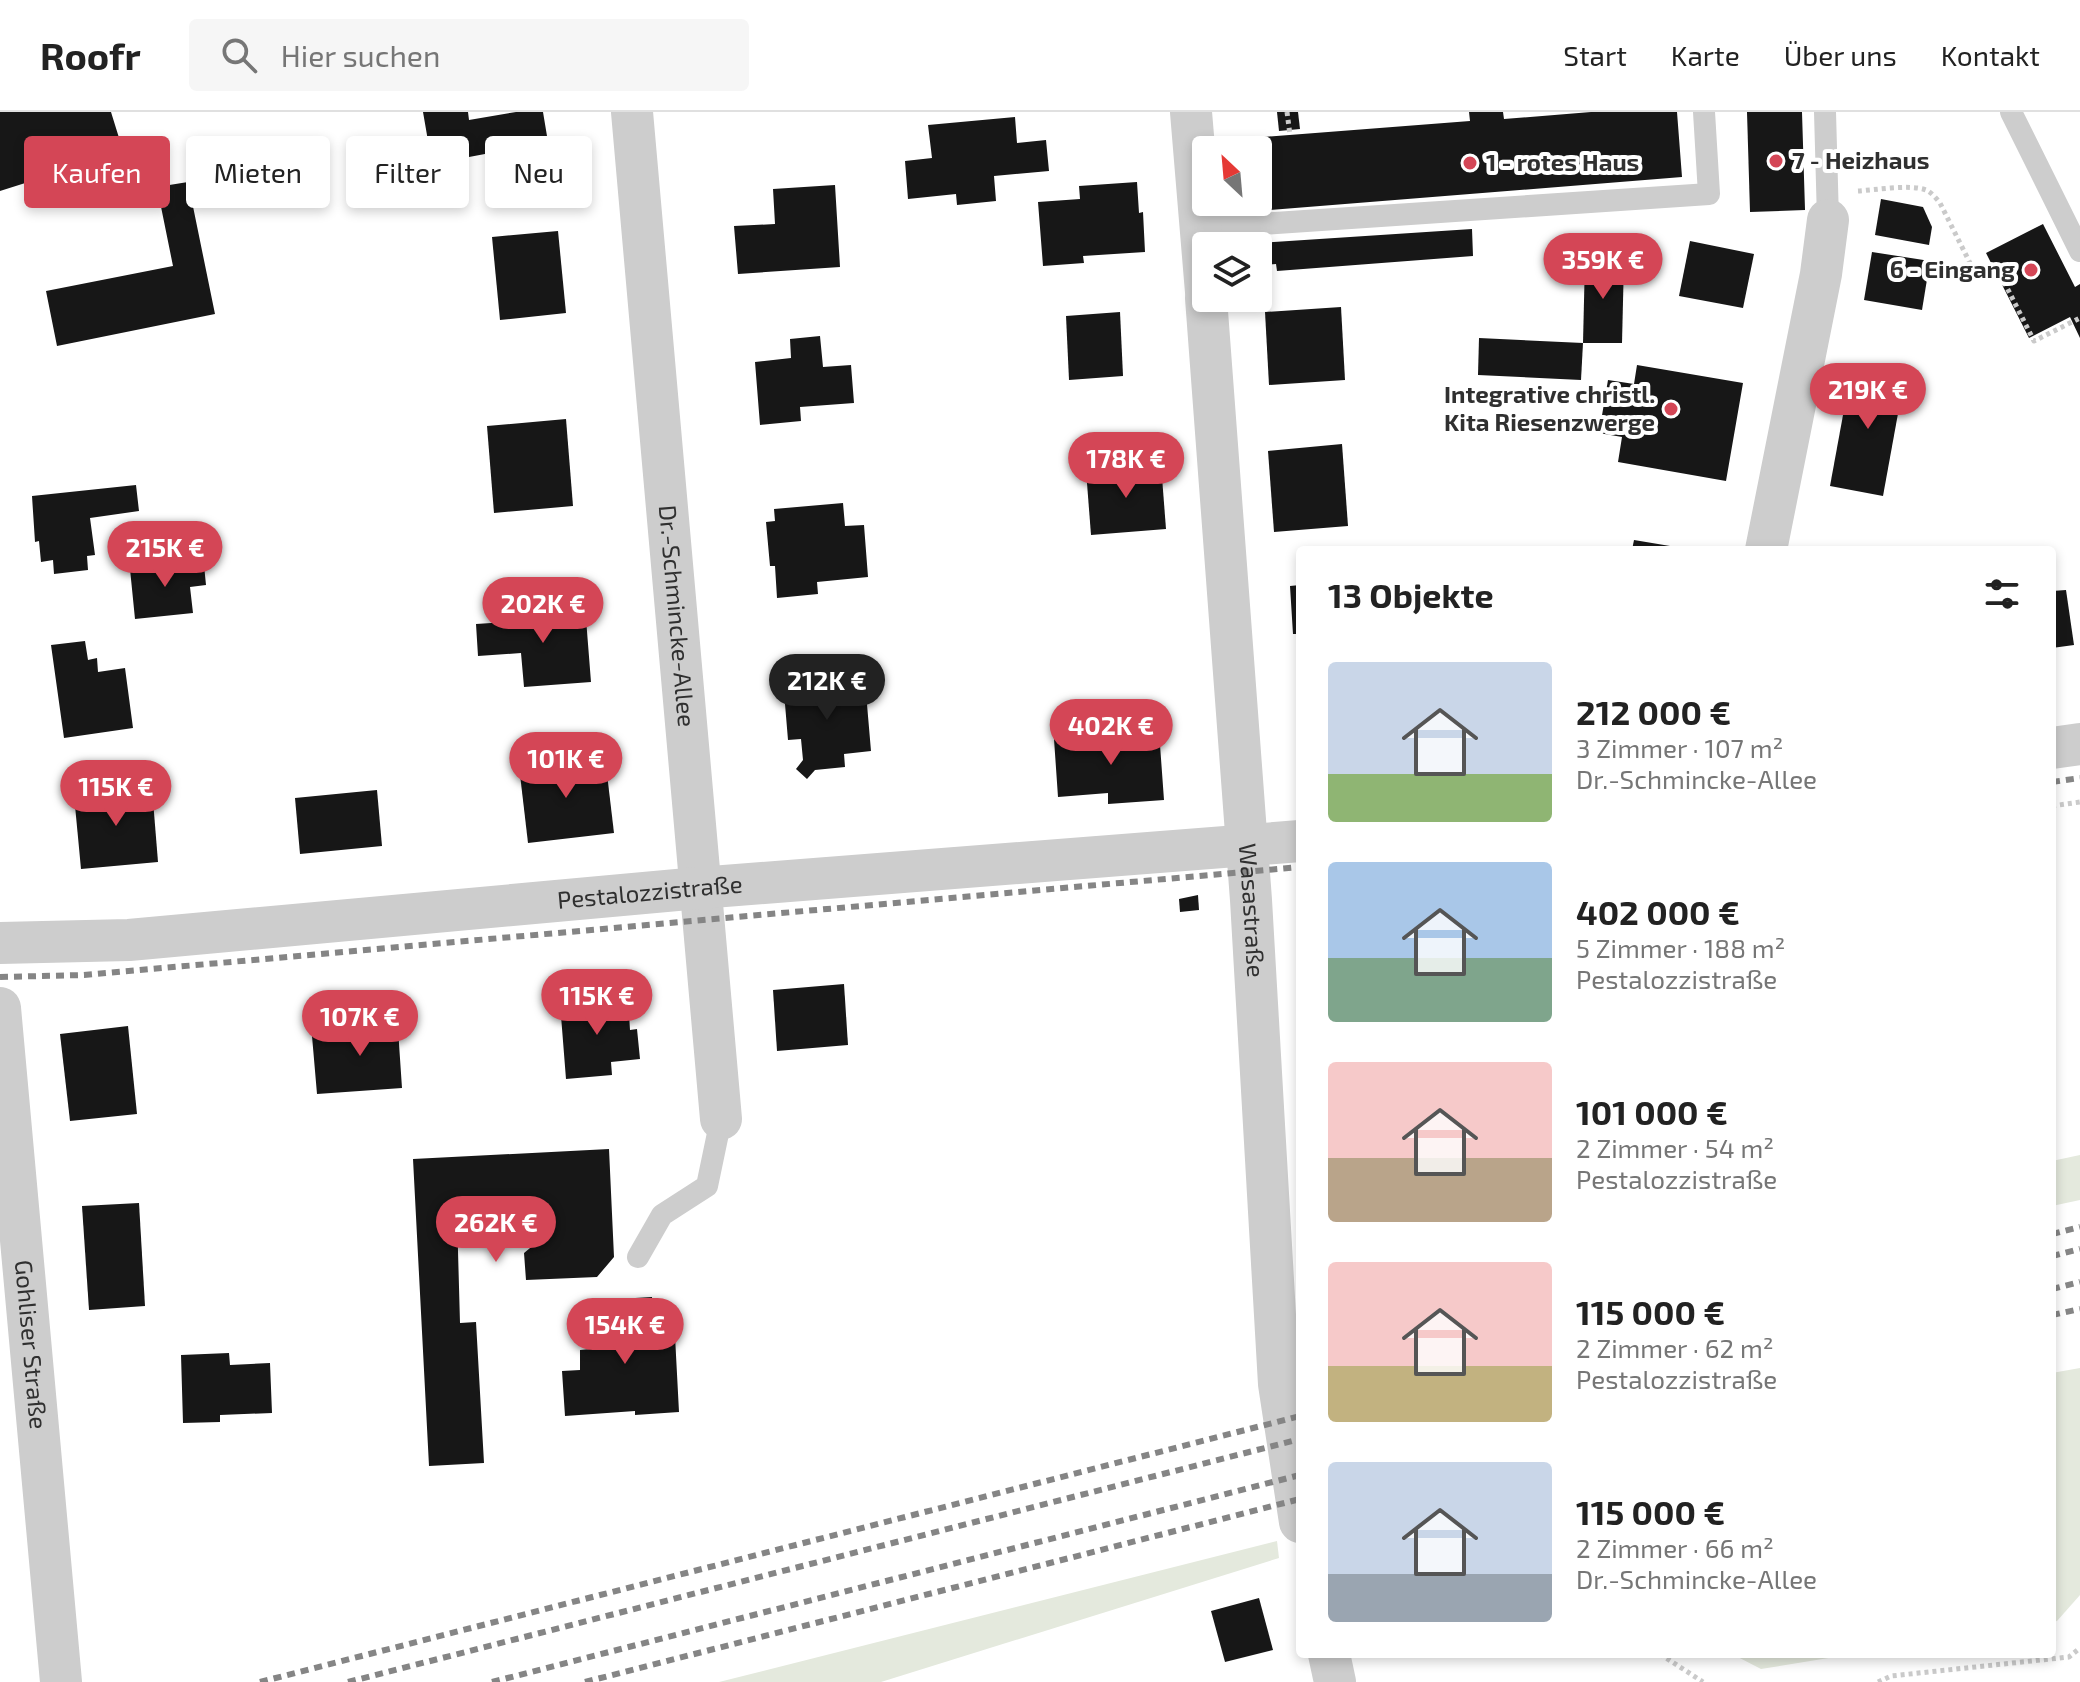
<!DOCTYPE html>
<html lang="de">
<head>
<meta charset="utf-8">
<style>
  :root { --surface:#fff; --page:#f6f6f6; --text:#222; --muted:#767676; --line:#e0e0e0; --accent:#d44656 }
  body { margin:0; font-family:"Exo 2",sans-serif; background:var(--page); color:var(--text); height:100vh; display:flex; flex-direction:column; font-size:30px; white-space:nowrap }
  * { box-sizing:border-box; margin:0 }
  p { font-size:26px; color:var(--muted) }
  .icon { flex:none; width:44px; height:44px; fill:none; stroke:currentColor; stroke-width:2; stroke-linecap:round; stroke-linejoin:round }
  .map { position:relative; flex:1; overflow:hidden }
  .details { position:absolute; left:1296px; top:434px; width:760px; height:1112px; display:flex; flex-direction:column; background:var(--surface); border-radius:8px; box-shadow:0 4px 12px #0003 }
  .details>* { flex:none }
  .banner { position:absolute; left:24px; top:24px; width:760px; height:72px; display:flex; gap:16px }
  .needle { width:52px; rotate:334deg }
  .controls { position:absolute; left:1192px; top:24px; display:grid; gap:16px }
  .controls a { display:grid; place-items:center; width:80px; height:80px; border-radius:8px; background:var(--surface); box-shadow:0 4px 12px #0003; font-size:40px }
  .price { position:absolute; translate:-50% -68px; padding:0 18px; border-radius:28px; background:var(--accent); color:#fff; font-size:26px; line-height:52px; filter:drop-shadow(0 2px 4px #0008) }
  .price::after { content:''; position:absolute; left:50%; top:48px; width:24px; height:18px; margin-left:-12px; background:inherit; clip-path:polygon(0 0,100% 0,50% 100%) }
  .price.selected { background:#222; color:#fff }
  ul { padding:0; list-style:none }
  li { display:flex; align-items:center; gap:24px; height:200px; padding:0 32px }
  li span { display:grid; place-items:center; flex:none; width:224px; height:160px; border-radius:8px; color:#555 }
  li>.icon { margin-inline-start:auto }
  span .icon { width:96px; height:96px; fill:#fffc; stroke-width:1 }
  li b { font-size:34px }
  h2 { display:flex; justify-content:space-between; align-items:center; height:96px; padding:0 32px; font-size:34px }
  .chip { padding:0 28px; border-radius:8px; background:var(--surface); box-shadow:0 4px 12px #0003; font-size:28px; line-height:72px }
  .chip.selected { background:var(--accent); color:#fff }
  header { display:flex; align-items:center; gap:48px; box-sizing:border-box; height:112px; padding:0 40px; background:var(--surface); border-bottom:2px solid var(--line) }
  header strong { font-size:38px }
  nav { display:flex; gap:44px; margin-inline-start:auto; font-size:28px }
  .search { width:560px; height:72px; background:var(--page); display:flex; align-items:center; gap:20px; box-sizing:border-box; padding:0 28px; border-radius:8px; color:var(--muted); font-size:30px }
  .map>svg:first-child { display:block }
  .green { fill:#e4e9dd }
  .building { fill:#171717 }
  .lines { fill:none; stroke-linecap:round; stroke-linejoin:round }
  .path { stroke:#cacaca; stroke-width:5; stroke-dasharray:4 4; stroke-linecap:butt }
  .lane { stroke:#cdcdcd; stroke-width:22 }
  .street { stroke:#cdcdcd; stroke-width:42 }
  .rail { stroke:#858585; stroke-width:6; stroke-dasharray:8 6; stroke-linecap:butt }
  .poi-dot { fill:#d44656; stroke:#fff; stroke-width:3 }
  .labels { text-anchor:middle; stroke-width:8; stroke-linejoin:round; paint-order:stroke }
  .poi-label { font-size:24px; font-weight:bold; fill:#303030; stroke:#fff; text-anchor:start }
  .street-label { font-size:24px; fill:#303030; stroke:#fff }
</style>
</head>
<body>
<header>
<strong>Roofr</strong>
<div class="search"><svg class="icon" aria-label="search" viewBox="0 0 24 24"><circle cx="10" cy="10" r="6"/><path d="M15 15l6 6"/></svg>Hier suchen</div>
<nav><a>Start</a><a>Karte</a><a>Über uns</a><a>Kontakt</a></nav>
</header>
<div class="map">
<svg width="2080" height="1570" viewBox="0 0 2080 1570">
  <rect width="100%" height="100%" fill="#fff"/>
  <g class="green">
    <polygon points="2080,1043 2080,1088 2052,1094 2052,1049"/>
    <polygon points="2080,1256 2080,1483 2057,1509 2052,1510 2052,1261"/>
    <polygon points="1277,1429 1279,1446 881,1570 719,1570"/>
    <polygon points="1732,1542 1853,1542 1761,1557"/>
  </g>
  <g class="building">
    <polygon points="0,0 111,0 133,71 69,91 60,60 0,79"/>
    <polygon points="423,0 468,0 469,8 516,0 543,0 548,30 432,52"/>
    <polygon points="1277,0 1298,0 1300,17 1279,19"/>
    <polygon points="1469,0 1503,0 1504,7 1591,0 1677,0 1682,65 1257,99 1258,38 1252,38 1251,26 1470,9"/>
    <polygon points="1747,0 1802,0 1805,98 1750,100"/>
    <polygon points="1015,5 1017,31 1046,28 1049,59 994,64 996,89 957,93 956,82 908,87 905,49 932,46 928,13"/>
    <polygon points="188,70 215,202 57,234 46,179 173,154 157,75"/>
    <polygon points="1137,70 1139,101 1143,100 1145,140 1083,144 1084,151 1043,154 1038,90 1080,87 1079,74"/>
    <polygon points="835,73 840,155 738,162 734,114 775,112 773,77"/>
    <polygon points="1881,87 1923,95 1932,115 1929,133 1875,123"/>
    <polygon points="2043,112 2075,175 2080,172 2080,226 2070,205 2029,226 1986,141"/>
    <polygon points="1472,117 1473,144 1277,159 1276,152 1261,153 1260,131"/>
    <polygon points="558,119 566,201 500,208 492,125"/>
    <polygon points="1690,129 1754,142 1743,196 1679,184"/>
    <polygon points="1872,140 1930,149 1922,198 1864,188"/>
    <polygon points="1585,147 1624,148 1622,231 1583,231"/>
    <polygon points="1341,195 1345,268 1269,273 1265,200"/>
    <polygon points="1120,200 1123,264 1069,268 1066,204"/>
    <polygon points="820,224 823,255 851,253 854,291 800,295 801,309 760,313 755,250 791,246 790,227"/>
    <polygon points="1479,226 1583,231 1581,268 1478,263"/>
    <polygon points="1637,253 1743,271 1726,369 1618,350 1622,325 1599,321 1608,268 1634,272"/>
    <polygon points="1852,254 1905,263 1883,384 1830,374"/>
    <polygon points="566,307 573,394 494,401 487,314"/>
    <polygon points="1342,332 1348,414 1274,420 1268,339"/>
    <polygon points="1161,352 1166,417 1091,423 1086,358"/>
    <polygon points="136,373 139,399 90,406 95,443 87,444 88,458 54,462 53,448 41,450 39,429 35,430 32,384"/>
    <polygon points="843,391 845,414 864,413 868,465 817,470 818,482 777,486 775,454 770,454 766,410 775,409 774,397"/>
    <polygon points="1634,428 1682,436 1682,438 1632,438"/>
    <polygon points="190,451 191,454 204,453 206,473 190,475 193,501 135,507 130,457"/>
    <polygon points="1300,473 1300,522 1293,522 1290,474"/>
    <polygon points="2066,478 2074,533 2052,536 2052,479"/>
    <polygon points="585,494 591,570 524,575 521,541 478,544 476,512 519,509 518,499"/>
    <polygon points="85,529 88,548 97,546 98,560 125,556 133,616 64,626 51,533"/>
    <polygon points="821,565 822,573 865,569 871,639 844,642 845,655 815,658 807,667 796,657 803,648 801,627 788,628 783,568"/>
    <polygon points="1159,619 1164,688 1108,692 1108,681 1058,685 1054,627"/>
    <polygon points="605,645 614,721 528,731 519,654"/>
    <polygon points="152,676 158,750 81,757 74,683"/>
    <polygon points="377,678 382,734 300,742 295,686"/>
    <polygon points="1198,783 1199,798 1180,800 1179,787"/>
    <polygon points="844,872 848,933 777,939 773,878"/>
    <polygon points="628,886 630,918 637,917 640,947 611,950 612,963 566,967 560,891"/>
    <polygon points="397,902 402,976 317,982 312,924 366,920 365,904"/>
    <polygon points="128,914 137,1002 70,1009 60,922"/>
    <polygon points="609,1037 614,1145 597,1165 526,1168 524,1141 541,1127 539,1099 457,1103 460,1211 476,1210 484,1351 429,1354 413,1047"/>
    <polygon points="139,1091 145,1194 89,1198 82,1094"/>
    <polygon points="652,1185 654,1225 675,1224 679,1300 635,1303 635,1299 565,1304 562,1259 580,1258 580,1238 603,1236 601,1188"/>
    <polygon points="229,1241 230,1253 270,1251 272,1301 220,1303 220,1310 183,1311 181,1243"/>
    <polygon points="1259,1486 1273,1538 1225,1550 1211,1499"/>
  </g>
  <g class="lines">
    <g class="path">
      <polyline points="1287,0 1290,23"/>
      <path d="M1858 79C1875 78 1910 72 1926 78 1931 80 1936 86 1940 91L1976 163 1996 154 2034 229 2080 206"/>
      <polyline points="2052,694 2080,690"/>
      <polyline points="1660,1542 1703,1570"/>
      <polyline points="1878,1570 1891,1564 2069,1545 2080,1536"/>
    </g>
    <g class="lane">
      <polyline points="1825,0 1828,108"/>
      <polyline points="2011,0 2080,139"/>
      <polyline points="1201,116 1709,82 1704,0"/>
      <polyline points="638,1145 662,1103 707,1074 721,1007"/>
    </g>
    <g class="street">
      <path id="s1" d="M632 0 721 1007"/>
      <polyline points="1191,0 1206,180"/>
      <path id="s2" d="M1206 186 1251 788 1279 1272 1300 1410"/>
      <polyline points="1766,438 1821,162 1828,108"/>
      <polyline points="2052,636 2080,632"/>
      <path id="s3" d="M0 831 129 828 699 776 1300 729"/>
      <path id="s4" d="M0 896 61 1570"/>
      <polyline points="1329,1542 1335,1570"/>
    </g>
    <g class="rail">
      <polyline points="2052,670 2080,666"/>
      <polyline points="0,865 84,863 1300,755"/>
      <polyline points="2052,1122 2080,1115"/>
      <polyline points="2052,1144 2080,1137"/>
      <polyline points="2052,1177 2080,1170"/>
      <polyline points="2052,1203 2080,1197"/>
      <polyline points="260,1570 1300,1304"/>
      <polyline points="348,1570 1300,1327"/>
      <polyline points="492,1570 1300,1363"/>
      <polyline points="585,1570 1300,1387"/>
    </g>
  </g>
  <g class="poi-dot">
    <circle cx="1776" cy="49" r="8"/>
    <circle cx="1470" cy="51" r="8"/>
    <circle cx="2031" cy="158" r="8"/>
    <circle cx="1671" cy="297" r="8"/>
  </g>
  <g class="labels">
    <g class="poi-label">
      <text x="1792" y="57">7 - Heizhaus</text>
      <text x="1486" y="59">1 - rotes Haus</text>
      <text x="2015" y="166" text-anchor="end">6 - Eingang</text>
      <text x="1655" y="291" text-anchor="end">Integrative christl.<tspan x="1655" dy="28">Kita Riesenzwerge</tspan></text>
    </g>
    <g class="street-label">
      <text dy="8" stroke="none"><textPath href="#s1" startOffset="506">Dr.-Schmincke-Allee</textPath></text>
      <text dy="8" stroke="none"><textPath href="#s3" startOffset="652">Pestalozzistraße</textPath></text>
      <text dy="8" stroke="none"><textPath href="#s2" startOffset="614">Wasastraße</textPath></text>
      <text dy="8" stroke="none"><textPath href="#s4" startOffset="338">Gohliser Straße</textPath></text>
    </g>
  </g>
</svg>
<div class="controls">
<a><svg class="needle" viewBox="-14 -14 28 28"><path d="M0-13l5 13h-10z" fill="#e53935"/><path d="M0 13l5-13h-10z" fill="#767676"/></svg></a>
<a><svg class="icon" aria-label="layers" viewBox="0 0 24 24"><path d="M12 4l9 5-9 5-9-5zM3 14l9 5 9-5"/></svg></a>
</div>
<b class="price" style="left:1603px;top:189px">359K €</b>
<b class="price" style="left:1868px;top:319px">219K €</b>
<b class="price" style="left:1126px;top:388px">178K €</b>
<b class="price" style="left:165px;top:477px">215K €</b>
<b class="price" style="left:543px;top:533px">202K €</b>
<b class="price selected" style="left:827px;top:610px">212K €</b>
<b class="price" style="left:1111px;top:655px">402K €</b>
<b class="price" style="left:566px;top:688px">101K €</b>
<b class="price" style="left:116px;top:716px">115K €</b>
<b class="price" style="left:597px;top:925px">115K €</b>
<b class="price" style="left:360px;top:946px">107K €</b>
<b class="price" style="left:496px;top:1152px">262K €</b>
<b class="price" style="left:625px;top:1254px">154K €</b>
<div class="banner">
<a class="chip selected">Kaufen</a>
<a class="chip">Mieten</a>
<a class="chip">Filter</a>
<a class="chip">Neu</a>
</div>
<section class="details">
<h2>13 Objekte<svg class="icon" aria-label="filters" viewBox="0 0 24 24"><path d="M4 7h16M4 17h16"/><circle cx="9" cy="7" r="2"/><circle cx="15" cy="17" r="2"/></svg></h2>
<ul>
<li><span style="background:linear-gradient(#c9d6e8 70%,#8fb573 0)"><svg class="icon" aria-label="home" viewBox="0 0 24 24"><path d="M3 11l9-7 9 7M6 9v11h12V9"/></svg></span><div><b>212 000 €</b><p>3 Zimmer · 107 m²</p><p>Dr.-Schmincke-Allee</p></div></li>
<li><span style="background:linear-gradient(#a9c7e8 60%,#7fa58c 0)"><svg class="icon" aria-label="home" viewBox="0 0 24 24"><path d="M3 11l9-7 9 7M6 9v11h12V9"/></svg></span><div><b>402 000 €</b><p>5 Zimmer · 188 m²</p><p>Pestalozzistraße</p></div></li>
<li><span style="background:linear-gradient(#f6c9c9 60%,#b9a48a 0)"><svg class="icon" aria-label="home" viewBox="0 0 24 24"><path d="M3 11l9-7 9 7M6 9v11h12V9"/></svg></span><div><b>101 000 €</b><p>2 Zimmer · 54 m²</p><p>Pestalozzistraße</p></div></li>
<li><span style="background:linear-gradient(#f6c9c9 65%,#c2b280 0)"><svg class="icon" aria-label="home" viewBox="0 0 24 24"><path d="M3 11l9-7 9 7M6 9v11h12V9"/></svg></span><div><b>115 000 €</b><p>2 Zimmer · 62 m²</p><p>Pestalozzistraße</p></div></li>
<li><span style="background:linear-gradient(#c9d6e8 70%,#9aa5b1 0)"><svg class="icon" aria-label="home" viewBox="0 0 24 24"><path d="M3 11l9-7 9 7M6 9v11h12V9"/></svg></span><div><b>115 000 €</b><p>2 Zimmer · 66 m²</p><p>Dr.-Schmincke-Allee</p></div></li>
</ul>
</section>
</div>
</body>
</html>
